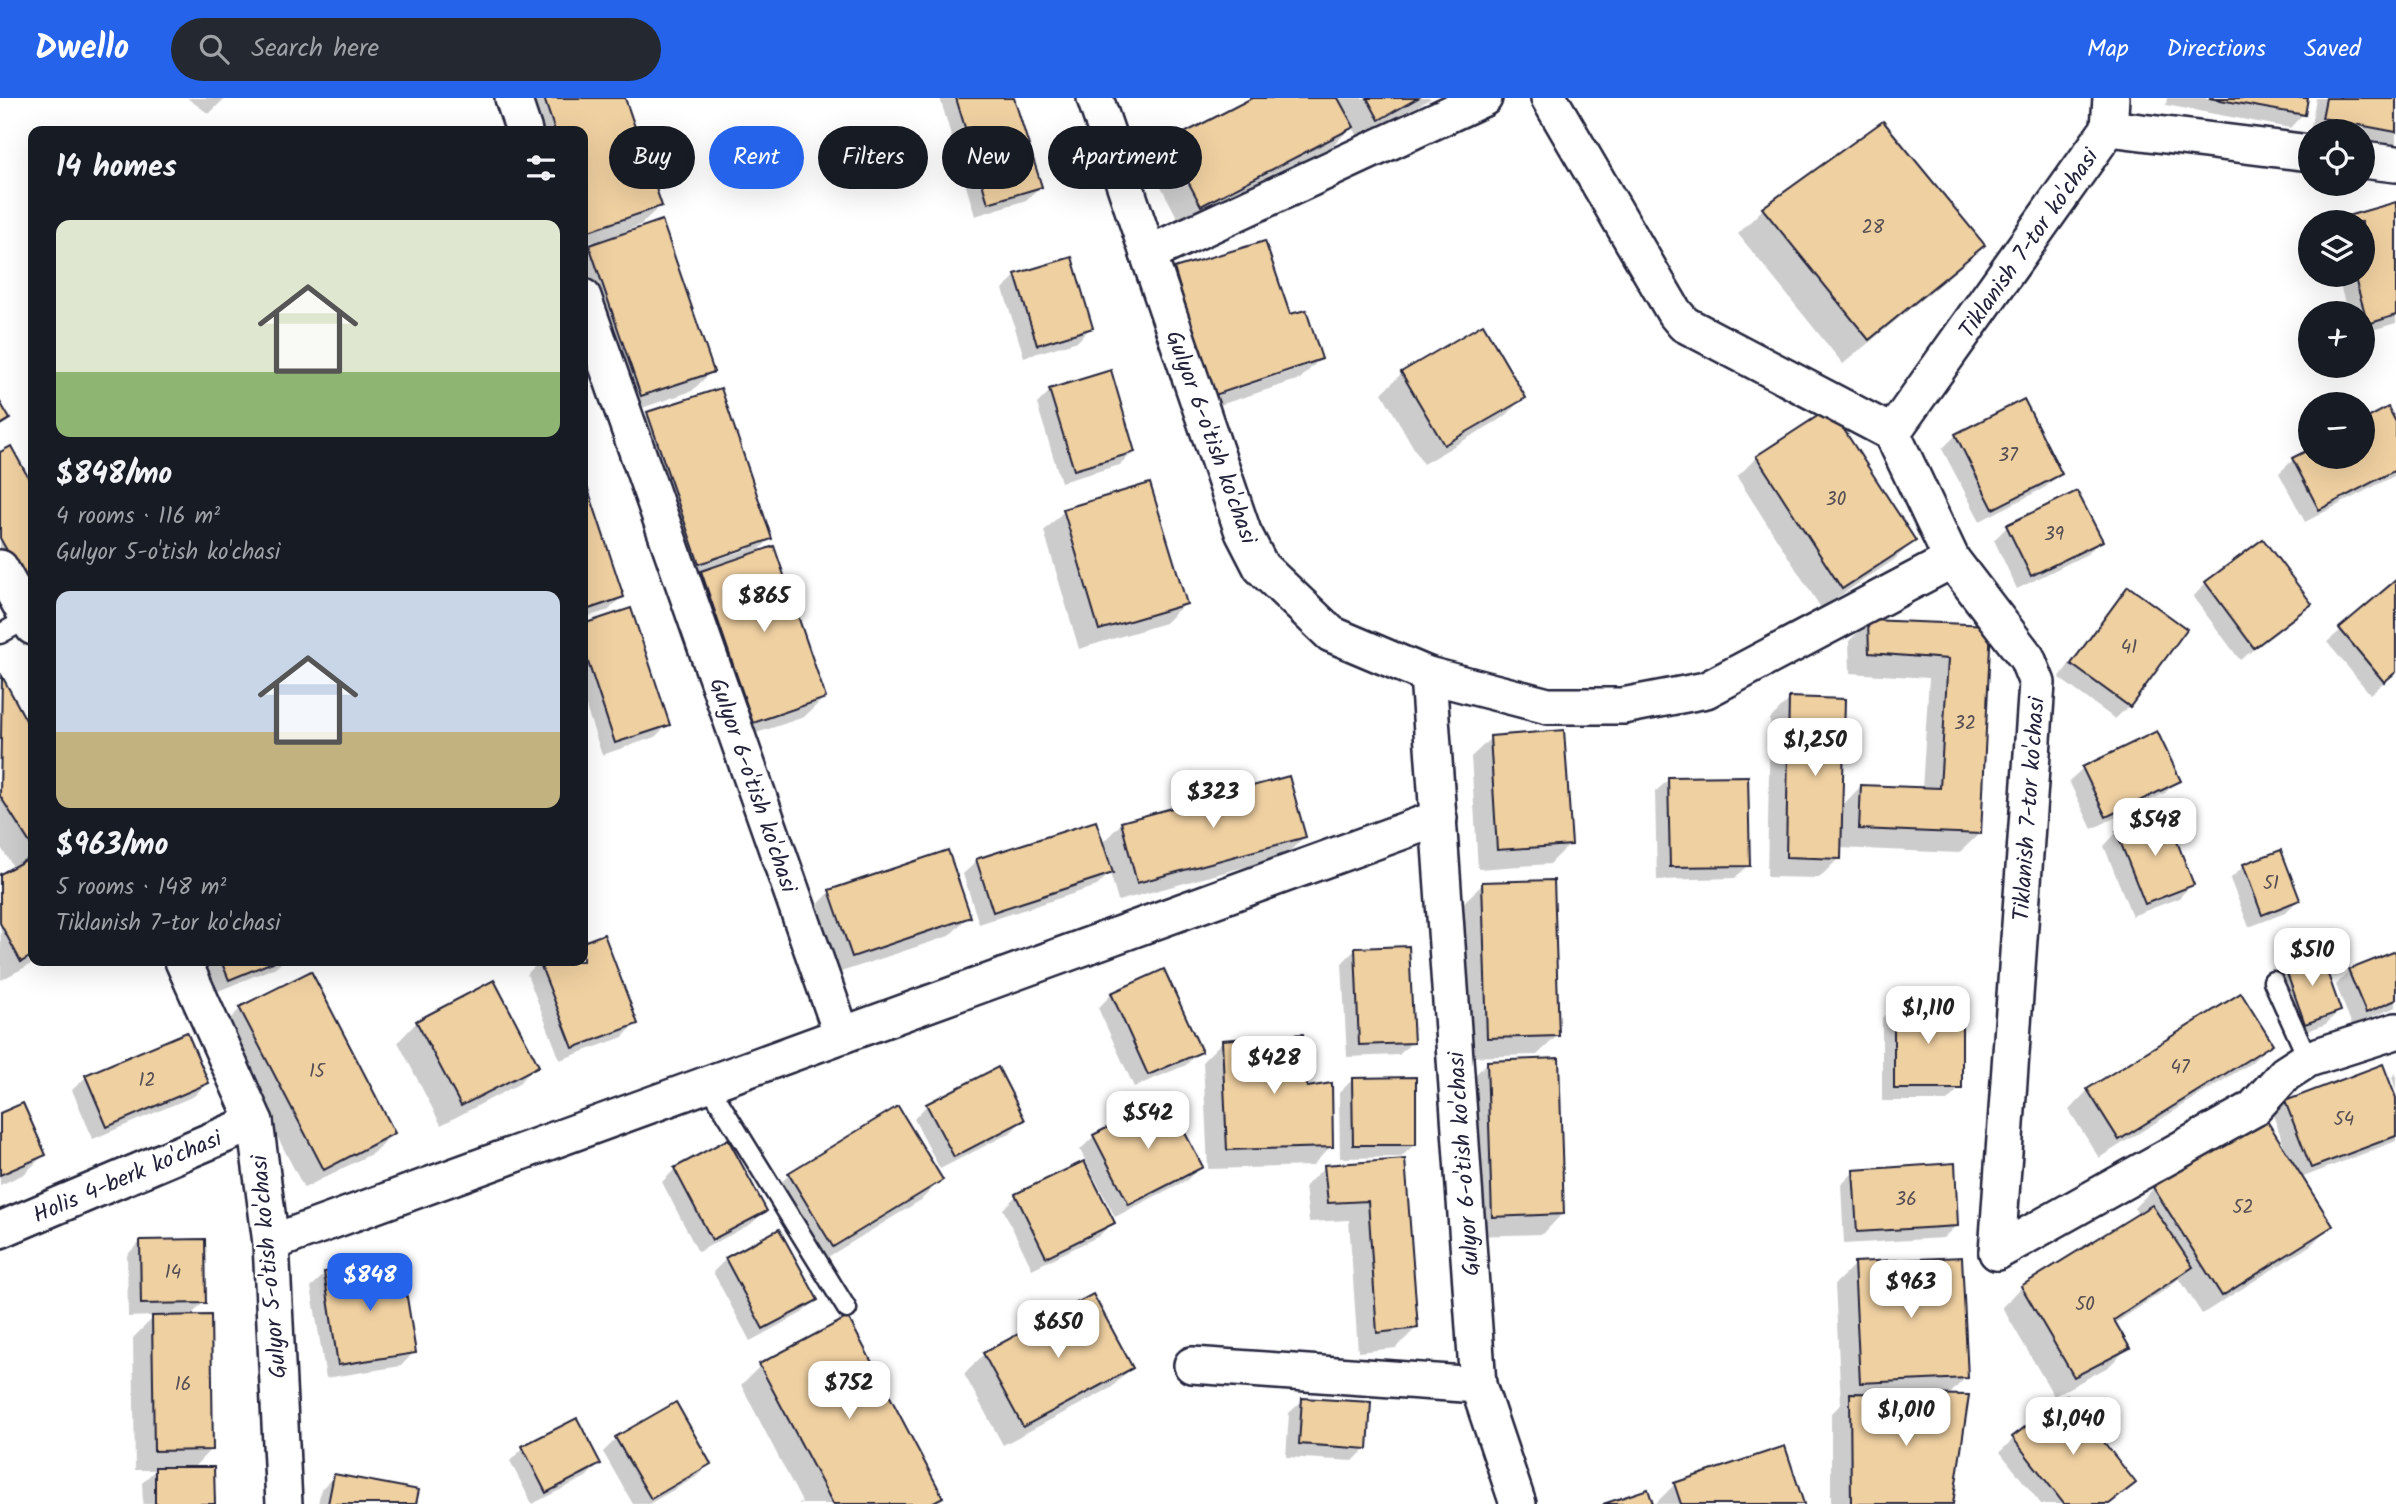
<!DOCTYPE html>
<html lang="en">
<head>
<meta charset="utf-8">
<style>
  :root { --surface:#171b24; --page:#242831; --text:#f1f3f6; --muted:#9ea1a6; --accent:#2563eb }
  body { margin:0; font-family:Kalam,sans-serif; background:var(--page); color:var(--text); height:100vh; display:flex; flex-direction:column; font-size:26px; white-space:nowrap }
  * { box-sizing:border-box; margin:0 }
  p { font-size:23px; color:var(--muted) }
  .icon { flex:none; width:38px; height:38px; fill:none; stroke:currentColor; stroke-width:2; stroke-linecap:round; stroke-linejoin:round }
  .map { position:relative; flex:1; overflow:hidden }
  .details { position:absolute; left:28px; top:28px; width:560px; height:840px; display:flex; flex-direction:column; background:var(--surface); border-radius:14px; box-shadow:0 7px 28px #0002 }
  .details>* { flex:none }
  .hud { position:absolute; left:609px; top:28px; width:665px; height:63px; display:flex; gap:14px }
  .fabs { position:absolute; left:2298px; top:21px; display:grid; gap:14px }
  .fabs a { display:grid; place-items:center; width:77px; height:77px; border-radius:50%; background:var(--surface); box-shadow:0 7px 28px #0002; font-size:35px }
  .price { position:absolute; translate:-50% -60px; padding:0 16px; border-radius:14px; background:#fff; color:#222; font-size:23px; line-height:46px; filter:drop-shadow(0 2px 4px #0008) }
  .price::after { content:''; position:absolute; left:50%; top:42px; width:21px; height:16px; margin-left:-10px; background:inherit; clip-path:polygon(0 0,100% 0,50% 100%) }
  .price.current { background:var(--accent); color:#fff }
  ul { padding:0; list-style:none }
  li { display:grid; align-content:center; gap:14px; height:371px; padding:0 28px }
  li span { display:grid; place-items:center; height:217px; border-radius:14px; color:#555 }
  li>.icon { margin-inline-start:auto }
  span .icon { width:126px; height:126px; fill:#fffc; stroke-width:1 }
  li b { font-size:30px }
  h2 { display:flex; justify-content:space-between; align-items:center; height:84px; padding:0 28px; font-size:30px }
  .tag { padding:0 24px; border-radius:32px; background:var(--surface); box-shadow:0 7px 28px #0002; font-size:24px; line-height:63px }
  .tag.current { background:var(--accent); color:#fff }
  header { display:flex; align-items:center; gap:42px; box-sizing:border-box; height:98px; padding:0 35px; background:var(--accent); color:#fff }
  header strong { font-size:33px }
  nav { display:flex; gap:38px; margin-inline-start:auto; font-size:24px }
  .search { width:490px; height:63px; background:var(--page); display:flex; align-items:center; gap:18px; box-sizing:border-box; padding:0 24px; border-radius:38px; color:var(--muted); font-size:26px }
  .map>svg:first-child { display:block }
  .shadow { fill:#0003; fill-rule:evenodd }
  .building { fill:#efd0a1; stroke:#22223b; stroke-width:2 }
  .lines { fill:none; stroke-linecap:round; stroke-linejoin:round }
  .lane-casing { stroke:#22223b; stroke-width:23 }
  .street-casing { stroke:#22223b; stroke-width:40 }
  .lane { stroke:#fff; stroke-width:18 }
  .street { stroke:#fff; stroke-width:35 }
  .labels { text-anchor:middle; stroke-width:5; stroke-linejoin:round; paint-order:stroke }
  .number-label { font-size:19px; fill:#554e54 }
  .street-label { font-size:23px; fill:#22223b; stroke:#fff }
</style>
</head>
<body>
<header>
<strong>Dwello</strong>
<div class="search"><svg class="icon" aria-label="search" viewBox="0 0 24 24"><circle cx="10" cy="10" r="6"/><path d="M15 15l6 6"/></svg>Search here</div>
<nav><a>Map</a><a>Directions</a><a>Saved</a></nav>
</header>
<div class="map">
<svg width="2396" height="1406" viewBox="0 0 2396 1406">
  <rect width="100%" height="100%" fill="#fff"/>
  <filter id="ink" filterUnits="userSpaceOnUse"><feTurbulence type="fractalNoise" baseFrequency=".0143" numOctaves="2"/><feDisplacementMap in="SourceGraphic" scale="14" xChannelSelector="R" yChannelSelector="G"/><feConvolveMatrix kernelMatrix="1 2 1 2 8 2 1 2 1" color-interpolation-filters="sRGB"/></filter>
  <g filter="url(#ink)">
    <g class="shadow">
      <polygon points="187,0 225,0 209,16"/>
      <polygon points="521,0 623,0 660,108 640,127 623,134 712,273 692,293 621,317 583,205 583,155 595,143 583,147 583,33 529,33"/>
      <polygon points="940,0 1013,0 1040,89 1026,102 975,118"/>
      <polygon points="1256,0 1432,0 1359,40 1352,28 1332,49 1181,127 1149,65 1168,45"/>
      <polygon points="2167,0 2306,0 2303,16 2290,30 2166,7"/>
      <polygon points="2316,0 2396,0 2396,50 2362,43 2362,33 2310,33"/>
      <polygon points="2396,106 2396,225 2362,235 2362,215 2348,215 2337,177 2362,177 2362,124 2336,124"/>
      <polygon points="1763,111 1982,146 1957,172 1843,266 1738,136"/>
      <path d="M1175 171 1289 218 1320 261 1300 281 1192 316 1155 191ZM1298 267V271L1204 302 1203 299Z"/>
      <polygon points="1016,177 1091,229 1078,243 1024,259 1003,191"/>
      <polygon points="1482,229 1524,299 1504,319 1423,366 1382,295 1402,275"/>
      <polygon points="1050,293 1133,354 1120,367 1061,384 1037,306"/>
      <path d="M648 316 770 441 754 457 824 600 804 619 733 643 629 336ZM749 447V451L691 470 690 467Z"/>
      <polygon points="2396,321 2396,377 2305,424 2279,375 2293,362 2310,353 2310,359 2362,359"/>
      <polygon points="1956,337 2059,375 2046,389 1980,423 1942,351"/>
      <polygon points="10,350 33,392 33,517 0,494 0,356"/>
      <polygon points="1757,359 1914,443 1894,462 1821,510 1737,379"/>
      <polygon points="1149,387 1185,505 1165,525 1079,551 1044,433 1064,413"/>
      <polygon points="587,393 622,498 609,512 583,520 583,395"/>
      <polygon points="2077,395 2100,443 2087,456 2017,491 1994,442 2007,429"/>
      <polygon points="2262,443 2310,506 2297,519 2240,562 2193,499 2206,485"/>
      <polygon points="2396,485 2396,574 2370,596 2327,544"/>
      <polygon points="2128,491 2129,608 2115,621 2059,580 2115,504"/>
      <polygon points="629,512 668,626 655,639 602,657 583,600 583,528"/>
      <polygon points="1869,524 1989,529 1979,736 1959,755 1839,750 1839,760 1819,780 1767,779 1770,621 1790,601 1840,710 1861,688 1922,691 1929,580 1850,575 1849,543"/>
      <polygon points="1,580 33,639 33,863 37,863 1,882 0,778 14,770 0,748"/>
      <polygon points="1491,640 1570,746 1550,766 1478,771 1471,659"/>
      <polygon points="2083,670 2178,682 2165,695 2092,731 2069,683"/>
      <polygon points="1669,681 1748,767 1735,780 1657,782 1655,694"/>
      <polygon points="1122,725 1304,739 1285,758 1118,803 1110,775 1097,788 979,826 963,776 977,763 1101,746"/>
      <polygon points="2117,734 2192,786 2179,800 2132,818 2104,748"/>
      <polygon points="2280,755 2298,802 2285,815 2249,829 2230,781 2244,768"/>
      <polygon points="1483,786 1557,938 1537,957 1468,959 1463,805"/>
      <polygon points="830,794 969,818 949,838 832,877 811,814"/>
      <polygon points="603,839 636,925 623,939 560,962 527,876 540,863 583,863 583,846"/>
      <polygon points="1355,852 1412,944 1399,957 1347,959 1342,865"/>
      <polygon points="2396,855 2396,909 2352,927 2336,887 2349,873"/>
      <polygon points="203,863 283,863 278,868 216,894"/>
      <polygon points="2285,869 2339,913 2326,926 2292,939 2272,882"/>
      <polygon points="1163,874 1199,953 1186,967 1134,989 1098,910 1112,896"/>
      <polygon points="1895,906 1960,990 1947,1003 1882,1003 1882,920"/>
      <polygon points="241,910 393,1035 373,1055 304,1090 221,930"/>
      <polygon points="417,924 537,967 517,987 441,1027 398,944"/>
      <polygon points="186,936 207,985 194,998 93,1041 72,992 86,979"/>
      <polygon points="1223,943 1305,991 1331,1048 1312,1068 1208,1071 1203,963"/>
      <polygon points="2270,946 2251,965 2099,1060 2069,1012 2088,992"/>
      <polygon points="1488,964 1562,1116 1543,1136 1473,1138 1468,984"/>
      <polygon points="2396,975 2396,993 2392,979"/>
      <polygon points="1353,981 1415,1046 1401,1059 1340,1060 1339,995"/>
      <polygon points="2286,1004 2396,1005 2396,1043 2301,1080 2331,1127 2311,1147 2202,1216 2179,1180 2171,1188 2114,1226 2128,1250 2108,1269 2054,1298 2002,1209 2022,1189 2139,1117 2134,1110 2154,1090 2286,1053 2273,1017"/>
      <polygon points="927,1007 1023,1022 1010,1035 940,1071 914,1021"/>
      <polygon points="898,1011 941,1082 921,1102 813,1168 769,1096 789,1077"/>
      <polygon points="0,1017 44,1057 24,1076 0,1087"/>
      <polygon points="1094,1038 1200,1069 1187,1082 1115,1119 1080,1052"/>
      <polygon points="1404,1063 1416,1230 1396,1250 1358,1254 1349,1122 1309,1124 1305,1088 1325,1069"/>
      <polygon points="675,1071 765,1113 751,1126 698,1154 662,1084"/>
      <polygon points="1854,1074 1957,1127 1943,1140 1844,1146 1841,1087"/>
      <polygon points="1016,1098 1113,1124 1099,1138 1032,1171 1003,1111"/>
      <polygon points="141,1143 204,1204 189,1219 211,1351 192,1371 213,1406 143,1406 142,1385 155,1372 135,1372 133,1240 155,1218 128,1219 127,1157"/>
      <polygon points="726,1161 816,1202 802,1215 750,1243 713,1174"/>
      <polygon points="1855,1166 1966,1279 1947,1299 1951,1406 1831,1406 1831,1316 1841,1306 1835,1186"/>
      <polygon points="325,1176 414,1254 401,1268 326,1280 311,1189"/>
      <polygon points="984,1256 1131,1270 1111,1290 1003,1347 964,1276"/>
      <polygon points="761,1267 940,1399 934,1406 798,1406 802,1404 741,1287"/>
      <polygon points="2067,1299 2133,1385 2110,1406 2041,1406 2000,1354 2013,1341"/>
      <polygon points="1303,1302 1366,1350 1353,1363 1286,1359 1289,1315"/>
      <polygon points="675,1307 709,1366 696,1379 649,1406 633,1406 603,1354 616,1341"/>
      <polygon points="523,1350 599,1366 586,1379 532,1406 510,1363"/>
      <polygon points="335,1378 414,1406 318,1406 321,1391"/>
      <polygon points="1675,1386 1802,1406 1655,1406"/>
    </g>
    <g class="building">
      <polygon points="544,0 625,0 662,108 589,133 583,115 583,33 555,33"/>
      <polygon points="956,0 1014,0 1042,89 988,105"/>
      <polygon points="1252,0 1338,0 1354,29 1201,108 1167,44"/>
      <polygon points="1367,0 1418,0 1379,22"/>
      <polygon points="2209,0 2308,0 2305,17"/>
      <polygon points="2326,0 2396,0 2396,34 2322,20"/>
      <polygon points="1883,23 1985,147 1869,242 1762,110"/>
      <polygon points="2396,104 2396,217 2368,226 2354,177 2362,177 2362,124 2338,124 2337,121"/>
      <polygon points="662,122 714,274 641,298 589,147"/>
      <polygon points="1265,143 1290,216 1306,212 1322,261 1212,298 1174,170"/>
      <polygon points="1072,159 1093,230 1037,247 1015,176"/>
      <polygon points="1483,226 1526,300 1444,347 1401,274"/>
      <polygon points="1111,272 1135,354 1074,372 1049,291"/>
      <polygon points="721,290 772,441 699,466 647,314"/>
      <polygon points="2024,301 2062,376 1993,411 1955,336"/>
      <polygon points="0,304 10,321 0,327"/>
      <polygon points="2388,309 2396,324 2396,372 2319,412 2292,360 2310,351 2310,359 2362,359 2362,323"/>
      <polygon points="1830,310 1916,443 1842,491 1756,358"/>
      <polygon points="11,348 33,388 33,499 0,440 0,354"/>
      <polygon points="1150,385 1187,506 1099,532 1063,411"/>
      <polygon points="588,391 624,499 583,513 583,393"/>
      <polygon points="2077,393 2103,443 2031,478 2006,427"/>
      <polygon points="2263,441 2312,506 2254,550 2205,484"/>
      <polygon points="774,448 826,600 753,625 701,473"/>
      <polygon points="2396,482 2396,574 2384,584 2339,530"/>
      <polygon points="2128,488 2187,531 2130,609 2071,566"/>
      <polygon points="631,510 670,627 615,645 583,549 583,526"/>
      <polygon points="1868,522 1991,527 1981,736 1859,731 1861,687 1940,690 1948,561 1869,555"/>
      <polygon points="2,578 33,635 33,750 0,698"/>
      <polygon points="1789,599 1845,601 1841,761 1786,759"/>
      <polygon points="1564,632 1572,747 1497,752 1490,638"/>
      <polygon points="2157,633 2181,683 2106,719 2082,669"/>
      <polygon points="1289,678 1306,739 1137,785 1121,724"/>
      <polygon points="1748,678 1750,768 1670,769 1668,679"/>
      <polygon points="2165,713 2194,787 2145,806 2116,733"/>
      <polygon points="1096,723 1113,775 993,814 976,761"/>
      <polygon points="948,752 971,819 852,859 829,792"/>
      <polygon points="2281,752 2300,802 2262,817 2243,766"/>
      <polygon points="33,758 33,857 21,864 0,825 0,776"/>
      <polygon points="1554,782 1559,938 1487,940 1482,784"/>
      <polygon points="604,836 638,926 573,950 539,863 583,863 583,844"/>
      <polygon points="1409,848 1414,945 1359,947 1355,850"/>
      <polygon points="2396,853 2396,902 2366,915 2348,872"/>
      <polygon points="2320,854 2341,913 2305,926 2284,867"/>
      <polygon points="221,863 275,863 229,882"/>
      <polygon points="1164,871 1202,954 1148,977 1111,895"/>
      <polygon points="311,873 395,1035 324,1072 239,909"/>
      <polygon points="494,882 539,968 461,1008 416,923"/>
      <polygon points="2241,895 2273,946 2119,1042 2087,991"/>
      <rect x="1894" y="905" width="68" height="86"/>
      <polygon points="187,934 209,985 107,1029 85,977"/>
      <polygon points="1303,936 1307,989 1332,985 1333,1049 1227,1052 1222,942"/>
      <polygon points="1559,960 1564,1116 1492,1119 1487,963"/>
      <polygon points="2383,966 2396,1000 2396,1038 2311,1070 2285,1003"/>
      <polygon points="998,969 1025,1022 954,1059 926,1006"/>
      <polygon points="1416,979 1416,1047 1353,1047 1352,980"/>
      <polygon points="1166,999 1203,1069 1129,1107 1093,1037"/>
      <polygon points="23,1005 46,1057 0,1077 0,1015"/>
      <polygon points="898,1008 943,1082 833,1149 788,1075"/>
      <polygon points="2264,1018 2333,1128 2222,1198 2153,1089"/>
      <polygon points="728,1041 767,1113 712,1142 674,1070"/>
      <polygon points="1405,1061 1418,1230 1377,1235 1368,1103 1328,1105 1324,1067"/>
      <polygon points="1084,1063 1115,1125 1046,1159 1015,1096"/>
      <polygon points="1955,1065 1958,1128 1857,1134 1853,1072"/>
      <polygon points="2152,1107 2193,1169 2114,1222 2130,1250 2074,1279 2021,1188"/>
      <polygon points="779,1131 818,1202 763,1231 725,1160"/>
      <polygon points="205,1141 206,1205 141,1206 140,1142"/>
      <polygon points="1962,1159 1968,1280 1860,1285 1854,1164"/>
      <polygon points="401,1162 416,1255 338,1267 324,1174"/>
      <polygon points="1093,1196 1133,1270 1023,1329 983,1255"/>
      <polygon points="211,1217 213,1352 154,1353 152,1218"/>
      <polygon points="848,1219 943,1399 930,1406 833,1406 759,1266"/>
      <polygon points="1850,1295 1969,1297 1953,1406 1851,1406"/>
      <polygon points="2067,1297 2136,1385 2109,1406 2064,1406 2012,1339"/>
      <polygon points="1302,1300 1371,1304 1368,1351 1299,1346"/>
      <polygon points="676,1304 711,1366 651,1401 615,1339"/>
      <polygon points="577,1320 601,1366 546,1395 522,1348"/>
      <polygon points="1785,1348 1804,1406 1681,1406 1674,1385"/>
      <polygon points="155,1369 214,1369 215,1406 155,1406"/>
      <polygon points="334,1376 419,1392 416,1406 328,1406"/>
      <polygon points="1648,1391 1653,1406 1603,1406"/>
    </g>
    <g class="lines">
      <g class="lane-casing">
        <g id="lane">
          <polyline points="0,536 29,520"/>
          <polyline points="2273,883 2308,961"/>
          <polyline points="708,986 847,1211"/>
        </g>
      </g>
      <g class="street-casing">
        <g id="street">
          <polyline points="513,0 524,33"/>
          <polyline points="1095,0 1243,434 1261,469 1331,536 1428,577 1548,608 1623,608 1706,592 1952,462"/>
          <polyline points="1549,0 1674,214 1684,226 1892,335"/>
          <polyline points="2109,30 2310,55"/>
          <polyline points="2362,62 2396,66"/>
          <polyline points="1148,156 1484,0"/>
          <polyline points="583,199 842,937"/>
          <polyline points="0,470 33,529"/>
          <polyline points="1428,577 1478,1287 1518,1406"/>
          <polyline points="183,863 255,1024 271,1145 284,1406"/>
          <polyline points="0,1132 255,1024"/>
          <polyline points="271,1145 1439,720"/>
          <polyline points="1997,1154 2037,585 2027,560 1952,462 1892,335 2109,30 2111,0"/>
          <polyline points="1997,1154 2253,1011 2285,976 2308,961 2396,933"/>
          <polyline points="1192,1267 1478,1287"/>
        </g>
      </g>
      <use href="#lane" class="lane"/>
      <use href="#street" class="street"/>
    </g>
  </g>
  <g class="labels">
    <g class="number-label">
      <text x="1873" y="135">28</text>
      <text x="2008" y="363">37</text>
      <text x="1836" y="407">30</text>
      <text x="2054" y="442">39</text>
      <text x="2129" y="555">41</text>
      <text x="1965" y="631">32</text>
      <text x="2271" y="791">51</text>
      <text x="2180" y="975">47</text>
      <text x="317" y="979">15</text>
      <text x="147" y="988">12</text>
      <text x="2344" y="1027">54</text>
      <text x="1906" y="1107">36</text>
      <text x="2243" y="1115">52</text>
      <text x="173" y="1180">14</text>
      <text x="2085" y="1212">50</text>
      <text x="183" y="1292">16</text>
    </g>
    <g class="street-label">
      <text transform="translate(2028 145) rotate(-55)" y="8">Tiklanish 7-tor ko'chasi</text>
      <text transform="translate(1212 339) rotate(70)" y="8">Gulyor 6-o'tish ko'chasi</text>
      <text transform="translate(754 687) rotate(71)" y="8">Gulyor 6-o'tish ko'chasi</text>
      <text transform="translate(2028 711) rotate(-86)" y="8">Tiklanish 7-tor ko'chasi</text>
      <text transform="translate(1463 1066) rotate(-94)" y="8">Gulyor 6-o'tish ko'chasi</text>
      <text transform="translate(127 1078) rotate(-23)" y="8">Holis 4-berk ko'chasi</text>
      <text transform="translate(268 1169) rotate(-95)" y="8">Gulyor 5-o'tish ko'chasi</text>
    </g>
  </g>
</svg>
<div class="fabs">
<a><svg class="icon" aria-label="locate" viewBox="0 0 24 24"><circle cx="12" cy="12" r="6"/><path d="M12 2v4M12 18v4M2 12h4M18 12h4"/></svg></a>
<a><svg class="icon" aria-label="layers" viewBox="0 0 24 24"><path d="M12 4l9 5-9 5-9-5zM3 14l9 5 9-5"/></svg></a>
<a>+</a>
<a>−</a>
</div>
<b class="price" style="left:764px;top:536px">$865</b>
<b class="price" style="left:1815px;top:680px">$1,250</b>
<b class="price" style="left:1213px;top:732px">$323</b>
<b class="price" style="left:2155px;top:760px">$548</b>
<b class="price" style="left:2312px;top:890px">$510</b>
<b class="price" style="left:1928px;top:948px">$1,110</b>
<b class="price" style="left:1274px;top:998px">$428</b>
<b class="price" style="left:1148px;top:1053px">$542</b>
<b class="price current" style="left:370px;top:1215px">$848</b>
<b class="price" style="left:1911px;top:1222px">$963</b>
<b class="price" style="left:1058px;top:1262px">$650</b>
<b class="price" style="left:849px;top:1323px">$752</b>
<b class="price" style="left:1906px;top:1350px">$1,010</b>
<b class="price" style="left:2073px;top:1359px">$1,040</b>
<div class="hud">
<a class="tag">Buy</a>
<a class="tag current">Rent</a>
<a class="tag">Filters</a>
<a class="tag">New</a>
<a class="tag">Apartment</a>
</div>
<section class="details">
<h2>14 homes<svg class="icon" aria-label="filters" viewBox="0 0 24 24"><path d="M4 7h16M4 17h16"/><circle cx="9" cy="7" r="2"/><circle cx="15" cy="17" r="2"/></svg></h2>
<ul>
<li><span style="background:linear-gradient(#dfe7d0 70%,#8fb573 0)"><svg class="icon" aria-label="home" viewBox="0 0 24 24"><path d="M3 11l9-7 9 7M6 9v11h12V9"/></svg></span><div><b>$848/mo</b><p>4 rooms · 116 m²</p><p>Gulyor 5-o'tish ko'chasi</p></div></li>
<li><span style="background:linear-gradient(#c9d6e8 65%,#c2b280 0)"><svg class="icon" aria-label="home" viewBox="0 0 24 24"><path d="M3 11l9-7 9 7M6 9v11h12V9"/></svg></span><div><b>$963/mo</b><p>5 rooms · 148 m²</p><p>Tiklanish 7-tor ko'chasi</p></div></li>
</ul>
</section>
</div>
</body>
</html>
